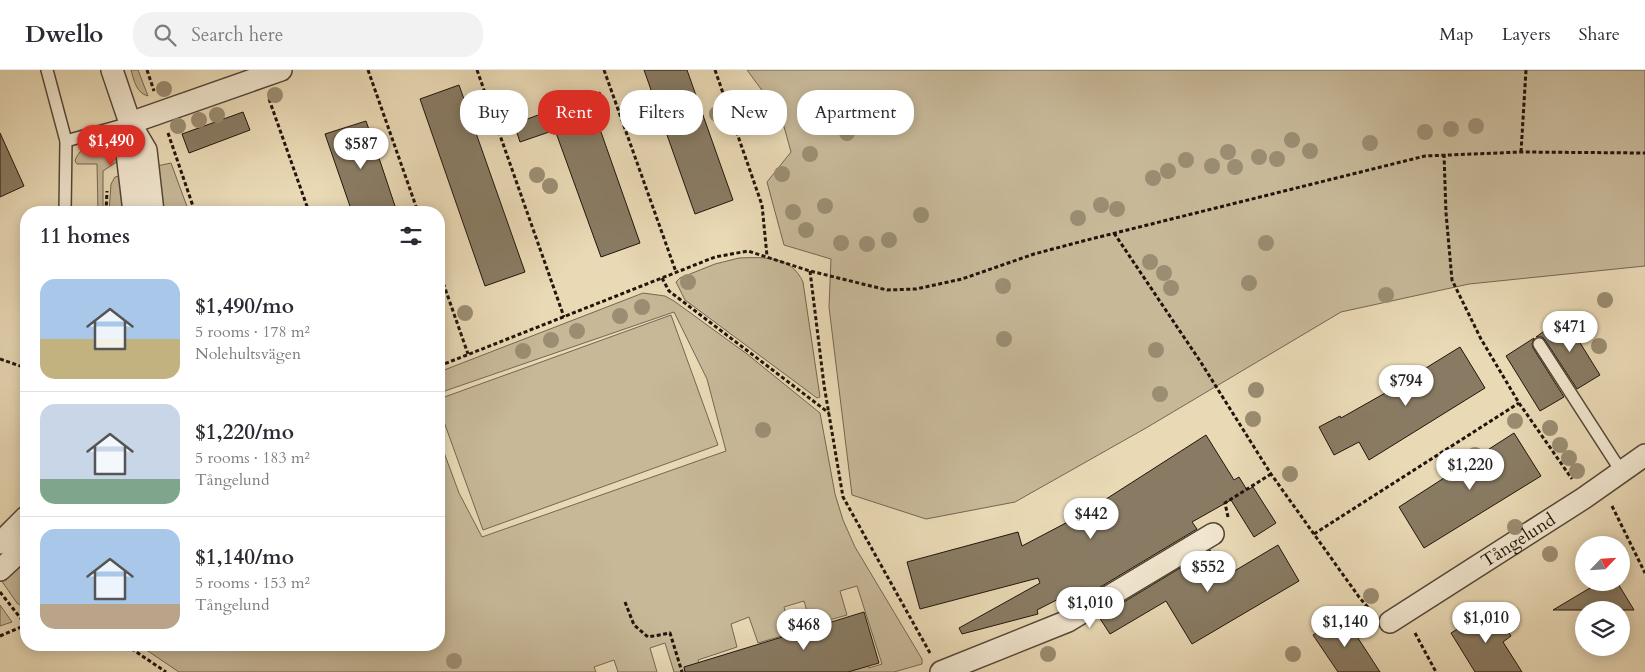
<!DOCTYPE html>
<html lang="en">
<head>
<meta charset="utf-8">
<style>
  :root { --surface:#fff; --page:#f2f2f3; --text:#2b2b33; --muted:#7c7c81; --line:#e1e1e2; --accent:#d93025 }
  body { margin:0; font-family:Cardo,serif; background:var(--page); color:var(--text); height:100vh; display:flex; flex-direction:column; font-size:19px; white-space:nowrap }
  * { box-sizing:border-box; margin:0 }
  p { font-size:16px; color:var(--muted) }
  .icon { flex:none; width:28px; height:28px; fill:none; stroke:currentColor; stroke-width:2; stroke-linecap:round; stroke-linejoin:round }
  .map { position:relative; flex:1; overflow:hidden }
  .panel { position:absolute; left:20px; top:136px; width:425px; height:445px; display:flex; flex-direction:column; background:var(--surface); border-radius:20px; box-shadow:0 2px 12px #0003 }
  .panel>* { flex:none }
  .top-card { position:absolute; left:460px; top:20px; width:475px; height:45px; display:flex; gap:10px }
  .needle { width:32px; rotate:65deg }
  .tools { position:absolute; left:1575px; top:466px; display:grid; gap:10px }
  .tools a { display:grid; place-items:center; width:55px; height:55px; border-radius:50%; background:var(--surface); box-shadow:0 2px 12px #0003; font-size:25px }
  .price { position:absolute; translate:-50% -42px; padding:0 11px; border-radius:18px; background:#fff; color:#222; font-size:16px; line-height:32px; filter:drop-shadow(0 1px 2px #0008) }
  .price::after { content:''; position:absolute; left:50%; top:30px; width:15px; height:11px; margin-left:-8px; background:inherit; clip-path:polygon(0 0,100% 0,50% 100%) }
  .price.on { background:var(--accent); color:#fff }
  ul { padding:0; list-style:none }
  li { display:flex; align-items:center; gap:15px; height:125px; padding:0 20px }
  li+li { border-top:1px solid var(--line) }
  li span { display:grid; place-items:center; flex:none; width:140px; height:100px; border-radius:15px; color:#555 }
  li>.icon { margin-inline-start:auto }
  span .icon { width:60px; height:60px; fill:#fffc; stroke-width:1 }
  li b { font-size:21px }
  h2 { display:flex; justify-content:space-between; align-items:center; height:60px; padding:0 20px; font-size:21px }
  .tag { padding:0 18px; border-radius:20px; background:var(--surface); box-shadow:0 2px 12px #0003; font-size:18px; line-height:45px }
  .tag.on { background:var(--accent); color:#fff }
  header { display:flex; align-items:center; gap:30px; box-sizing:border-box; height:70px; padding:0 25px; background:var(--surface); border-bottom:1px solid var(--line) }
  header strong { font-size:24px }
  nav { display:flex; gap:28px; margin-inline-start:auto; font-size:18px }
  .search { width:350px; height:45px; background:var(--page); display:flex; align-items:center; gap:12px; box-sizing:border-box; padding:0 18px; border-radius:20px; color:var(--muted); font-size:19px }
  .map>svg:first-child { display:block }
  .green { fill:#c7b898; stroke:#746652 }
  .building { fill:#897b63; stroke:#21150b }
  .lines { fill:none; stroke-linecap:round; stroke-linejoin:round }
  .lane-casing { stroke:#534636; stroke-width:14 }
  .street-casing { stroke:#534636; stroke-width:24 }
  .path { stroke:#21150b; stroke-width:3; stroke-dasharray:4 2.5; stroke-linecap:butt }
  .lane { stroke:#f1e6cf; stroke-width:11 }
  .street { stroke:#f1e6cf; stroke-width:21 }
  .tree { fill:#9b8d72 }
  .labels { text-anchor:middle; stroke-width:4; stroke-linejoin:round; paint-order:stroke }
  .street-label { font-size:18px; fill:#21150b; stroke:#f1e6cf }
</style>
</head>
<body>
<header>
<strong>Dwello</strong>
<div class="search"><svg class="icon" aria-label="search" viewBox="0 0 24 24"><circle cx="10" cy="10" r="6"/><path d="M15 15l6 6"/></svg>Search here</div>
<nav><a>Map</a><a>Layers</a><a>Share</a></nav>
</header>
<div class="map">
<svg width="1645" height="602" viewBox="0 0 1645 602">
  <rect width="100%" height="100%" fill="#e9d9b5"/>
  <filter id="stains"><feTurbulence type="fractalNoise" baseFrequency=".004" numOctaves="4"/><feColorMatrix values="0 0 0 0 .2 0 0 0 0 .09 0 0 0 0 .02 0 0 0 .5 -.17"/></filter>
  <radialGradient id="worn" r=".72"><stop offset=".6" stop-color="#630" stop-opacity="0"/><stop offset="1" stop-color="#630" stop-opacity=".3"/></radialGradient>
  <g class="green">
    <path d="M131 0H138L148 26C136 23 134 10 131 0Z"/>
    <polygon points="747,0 1645,0 1645,196 1469,214 1341,242 1146,358 1015,432 926,449 852,425 829,237 831,189 784,175 767,112 791,82 781,46"/>
    <path d="M110 73 116 79 118 91 103 101V142H98L97 94H77L75 91C79 76 96 74 110 73Z"/>
    <polygon points="171,93 189,142 162,142 157,96"/>
    <polygon points="120,106 128,142 109,142 111,114 115,107"/>
    <path d="M739 188C766 187 791 186 803 212L820 327 817 328 685 230 676 212 680 208 715 194Z"/>
    <polygon points="643,223 665,226 674,231 747,284 820,343 835,424 843,450 855,477 922,589 922,594 894,602 846,602 863,580 869,598 882,594 857,516 840,521 847,545 811,555 804,531 784,537 792,563 758,573 749,547 731,554 737,577 698,590 701,602 674,602 665,573 650,578 657,602 618,602 614,590 594,597 596,602 179,602 139,575 439,575 439,369 459,423 482,467 726,381 707,309 674,242 439,323 439,302"/>
    <polygon points="671,245 718,375 483,460 439,338 439,329"/>
    <polygon points="26,488 26,539 17,533 1,510"/>
    <polygon points="0,535 12,552 0,556"/>
  </g>
  <g class="building">
    <polygon points="644,0 687,0 733,130 695,144"/>
    <polygon points="459,15 525,202 485,216 420,29"/>
    <polygon points="600,22 607,41 595,45 640,173 601,187 555,60 520,72 514,54"/>
    <polygon points="243,42 250,60 189,83 182,64"/>
    <polygon points="366,51 381,94 397,142 352,142 325,64"/>
    <polygon points="0,63 24,116 0,127"/>
    <polygon points="1564,247 1600,305 1577,319 1545,270 1542,267 1536,267"/>
    <polygon points="1534,268 1532,274 1533,278 1564,327 1540,341 1506,286"/>
    <polygon points="1460,277 1485,318 1369,390 1359,372 1334,385 1319,357 1340,346 1341,348 1387,322"/>
    <polygon points="1514,363 1541,406 1424,478 1399,437"/>
    <polygon points="1206,365 1234,410 1239,407 1247,420 1253,417 1276,453 1254,467 1231,430 1192,452 1197,459 1087,525 1082,517 1037,540 1038,544 962,564 959,558 1040,513 1038,508 920,539 907,492 1018,462 1022,476 1104,433 1103,431"/>
    <polygon points="1278,475 1299,511 1192,574 1166,531 1110,564 1099,547 1210,480 1226,506"/>
    <polygon points="1600,512 1617,512 1634,540 1553,540"/>
    <polygon points="1493,537 1511,566 1503,572 1522,602 1475,602 1451,563"/>
    <polygon points="864,542 879,593 848,602 685,602 684,597"/>
    <polygon points="1343,545 1380,602 1338,602 1313,565"/>
  </g>
  <g class="lines">
    <g class="lane-casing">
      <g id="lane">
        <polyline points="47,0 66,71 130,53"/>
        <polyline points="65,142 66,71"/>
        <polyline points="1539,274 1621,401"/>
      </g>
    </g>
    <g class="street-casing">
      <g id="street">
        <polyline points="112,0 130,53 146,80 153,142"/>
        <polyline points="130,53 281,0"/>
        <polyline points="130,53 127,83 134,142"/>
        <polyline points="0,473 26,447"/>
        <polyline points="0,500 26,476"/>
        <path id="s1" d="M1390 552 1584 428 1645 385"/>
        <polyline points="941,602 1068,551 1213,464"/>
      </g>
    </g>
    <g class="path">
      <polyline points="147,0 154,21"/>
      <polyline points="368,0 418,142"/>
      <polyline points="477,0 564,247"/>
      <polyline points="604,0 676,202"/>
      <polyline points="715,0 762,135 767,186"/>
      <polyline points="269,29 309,142"/>
      <polyline points="168,63 195,142"/>
      <polyline points="1521,82 1526,0"/>
      <polyline points="1444,84 1446,143 1452,210 1481,269 1519,333 1572,409"/>
      <polyline points="106,142 107,121"/>
      <polyline points="1114,163 1200,291 1271,404 1359,527 1371,541"/>
      <polyline points="439,201 468,284"/>
      <polyline points="810,201 824,315 843,427 930,583"/>
      <polyline points="662,208 669,221 829,343"/>
      <polyline points="0,289 26,298"/>
      <polyline points="439,296 715,187 748,181 810,201 887,220 916,219 962,209 1034,184 1083,171 1425,86 1521,82 1645,83"/>
      <polyline points="22,297 26,283"/>
      <polyline points="1612,436 1645,503"/>
      <polyline points="1228,447 1225,433 1271,404"/>
      <polyline points="1314,464 1519,333"/>
      <polyline points="0,522 26,555"/>
      <polyline points="625,532 634,555 648,567 670,563 682,602"/>
      <polyline points="1415,563 1436,602"/>
      <polyline points="0,566 26,555"/>
      <polyline points="126,575 166,602"/>
    </g>
    <use href="#lane" class="lane"/>
    <use href="#street" class="street"/>
  </g>
  <g class="tree">
    <circle cx="164" cy="19" r="8"/>
    <circle cx="275" cy="25" r="8"/>
    <circle cx="816" cy="32" r="8"/>
    <circle cx="717" cy="44" r="8"/>
    <circle cx="217" cy="45" r="8"/>
    <circle cx="822" cy="47" r="8"/>
    <circle cx="199" cy="50" r="8"/>
    <circle cx="178" cy="56" r="8"/>
    <circle cx="1476" cy="56" r="8"/>
    <circle cx="1451" cy="59" r="8"/>
    <circle cx="1425" cy="62" r="8"/>
    <circle cx="847" cy="63" r="8"/>
    <circle cx="1292" cy="70" r="8"/>
    <circle cx="1370" cy="73" r="8"/>
    <circle cx="1310" cy="81" r="8"/>
    <circle cx="1228" cy="82" r="8"/>
    <circle cx="810" cy="84" r="8"/>
    <circle cx="1259" cy="87" r="8"/>
    <circle cx="1277" cy="89" r="8"/>
    <circle cx="1186" cy="90" r="8"/>
    <circle cx="1212" cy="96" r="8"/>
    <circle cx="1235" cy="97" r="8"/>
    <circle cx="1168" cy="101" r="8"/>
    <circle cx="782" cy="104" r="8"/>
    <circle cx="537" cy="105" r="8"/>
    <circle cx="1153" cy="108" r="8"/>
    <circle cx="550" cy="116" r="8"/>
    <circle cx="1101" cy="135" r="8"/>
    <circle cx="825" cy="136" r="8"/>
    <circle cx="1117" cy="139" r="8"/>
    <circle cx="793" cy="142" r="8"/>
    <circle cx="921" cy="145" r="8"/>
    <circle cx="1078" cy="148" r="8"/>
    <circle cx="806" cy="160" r="8"/>
    <circle cx="889" cy="170" r="8"/>
    <circle cx="841" cy="173" r="8"/>
    <circle cx="1266" cy="173" r="8"/>
    <circle cx="867" cy="174" r="8"/>
    <circle cx="1150" cy="192" r="8"/>
    <circle cx="1164" cy="203" r="8"/>
    <circle cx="688" cy="212" r="8"/>
    <circle cx="1249" cy="213" r="8"/>
    <circle cx="1003" cy="216" r="8"/>
    <circle cx="1171" cy="218" r="8"/>
    <circle cx="1386" cy="225" r="8"/>
    <circle cx="1605" cy="230" r="8"/>
    <circle cx="642" cy="237" r="8"/>
    <circle cx="465" cy="243" r="8"/>
    <circle cx="620" cy="246" r="8"/>
    <circle cx="577" cy="261" r="8"/>
    <circle cx="1004" cy="269" r="8"/>
    <circle cx="551" cy="270" r="8"/>
    <circle cx="1599" cy="276" r="8"/>
    <circle cx="1156" cy="280" r="8"/>
    <circle cx="523" cy="281" r="8"/>
    <circle cx="1256" cy="320" r="8"/>
    <circle cx="1160" cy="324" r="8"/>
    <circle cx="1253" cy="349" r="8"/>
    <circle cx="1515" cy="351" r="8"/>
    <circle cx="1550" cy="358" r="8"/>
    <circle cx="763" cy="360" r="8"/>
    <circle cx="1560" cy="375" r="8"/>
    <circle cx="1475" cy="385" r="8"/>
    <circle cx="1569" cy="388" r="8"/>
    <circle cx="1577" cy="401" r="8"/>
    <circle cx="1290" cy="404" r="8"/>
    <circle cx="1515" cy="457" r="8"/>
    <circle cx="1550" cy="484" r="8"/>
    <circle cx="1371" cy="526" r="8"/>
    <circle cx="1048" cy="584" r="8"/>
    <circle cx="1293" cy="584" r="8"/>
    <circle cx="454" cy="591" r="8"/>
  </g>
  <g class="labels">
    <g class="street-label">
      <text dy="6" stroke="none"><textPath href="#s1" startOffset="152">Tångelund</textPath></text>
    </g>
  </g>
  <rect width="100%" height="100%" filter="url(#stains)"/>
  <rect width="100%" height="100%" fill="url(#worn)"/>
</svg>
<div class="tools">
<a><svg class="needle" viewBox="-14 -14 28 28"><path d="M0-13l5 13h-10z" fill="#e53935"/><path d="M0 13l5-13h-10z" fill="#7c7c81"/></svg></a>
<a><svg class="icon" aria-label="layers" viewBox="0 0 24 24"><path d="M12 4l9 5-9 5-9-5zM3 14l9 5 9-5"/></svg></a>
</div>
<b class="price on" style="left:111px;top:97px">$1,490</b>
<b class="price" style="left:361px;top:100px">$587</b>
<b class="price" style="left:1570px;top:283px">$471</b>
<b class="price" style="left:1406px;top:337px">$794</b>
<b class="price" style="left:1470px;top:421px">$1,220</b>
<b class="price" style="left:1091px;top:470px">$442</b>
<b class="price" style="left:1208px;top:523px">$552</b>
<b class="price" style="left:1090px;top:559px">$1,010</b>
<b class="price" style="left:1486px;top:574px">$1,010</b>
<b class="price" style="left:1345px;top:578px">$1,140</b>
<b class="price" style="left:804px;top:581px">$468</b>
<div class="top-card">
<a class="tag">Buy</a>
<a class="tag on">Rent</a>
<a class="tag">Filters</a>
<a class="tag">New</a>
<a class="tag">Apartment</a>
</div>
<section class="panel">
<h2>11 homes<svg class="icon" aria-label="filters" viewBox="0 0 24 24"><path d="M4 7h16M4 17h16"/><circle cx="9" cy="7" r="2"/><circle cx="15" cy="17" r="2"/></svg></h2>
<ul>
<li><span style="background:linear-gradient(#a9c7e8 60%,#c2b280 0)"><svg class="icon" aria-label="home" viewBox="0 0 24 24"><path d="M3 11l9-7 9 7M6 9v11h12V9"/></svg></span><div><b>$1,490/mo</b><p>5 rooms · 178 m²</p><p>Nolehultsvägen</p></div></li>
<li><span style="background:linear-gradient(#c9d6e8 75%,#7fa58c 0)"><svg class="icon" aria-label="home" viewBox="0 0 24 24"><path d="M3 11l9-7 9 7M6 9v11h12V9"/></svg></span><div><b>$1,220/mo</b><p>5 rooms · 183 m²</p><p>Tångelund</p></div></li>
<li><span style="background:linear-gradient(#a9c7e8 75%,#b9a48a 0)"><svg class="icon" aria-label="home" viewBox="0 0 24 24"><path d="M3 11l9-7 9 7M6 9v11h12V9"/></svg></span><div><b>$1,140/mo</b><p>5 rooms · 153 m²</p><p>Tångelund</p></div></li>
</ul>
</section>
</div>
</body>
</html>
